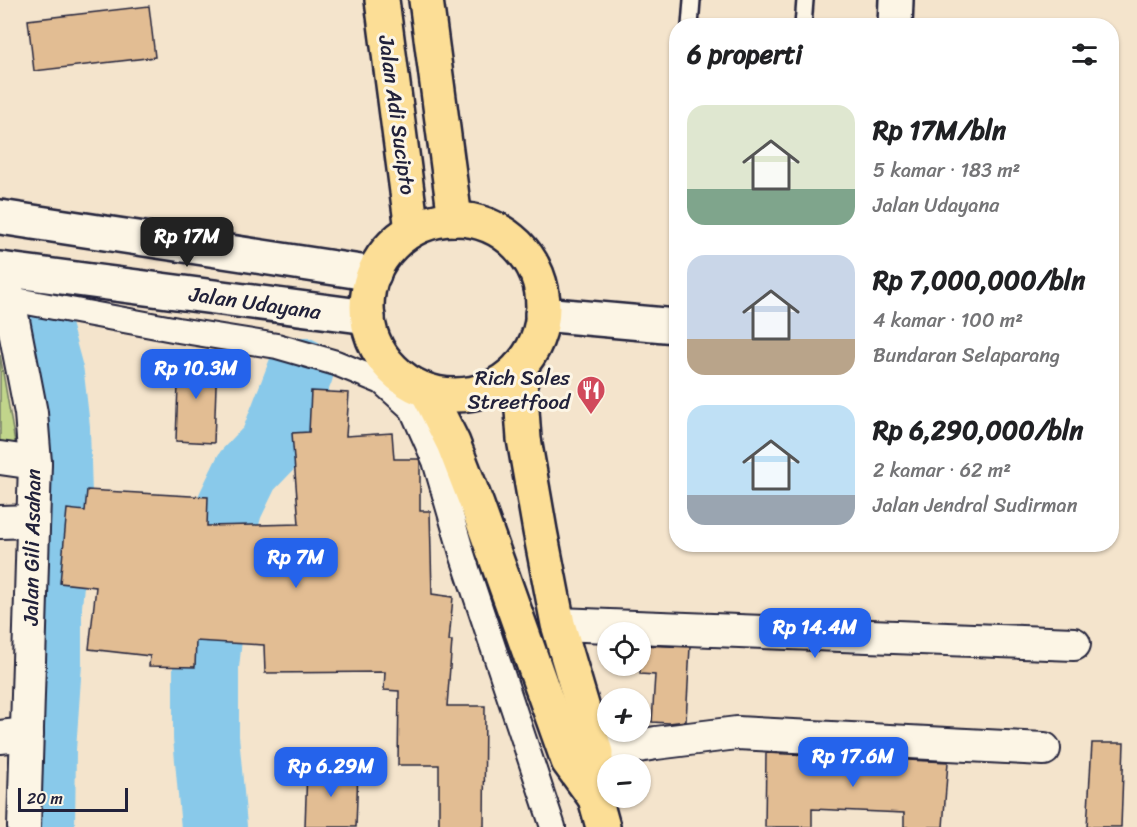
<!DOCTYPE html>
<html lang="id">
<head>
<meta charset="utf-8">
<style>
  :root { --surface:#fff; --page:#f2f2f2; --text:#202124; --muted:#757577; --accent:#2563eb }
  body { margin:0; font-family:Sriracha,sans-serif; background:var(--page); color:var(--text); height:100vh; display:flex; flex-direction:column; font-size:22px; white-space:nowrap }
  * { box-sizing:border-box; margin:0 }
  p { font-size:20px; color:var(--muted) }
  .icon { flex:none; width:33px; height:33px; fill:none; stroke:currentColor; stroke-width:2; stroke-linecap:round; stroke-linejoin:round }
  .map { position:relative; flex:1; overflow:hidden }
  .details { position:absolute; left:669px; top:18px; width:450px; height:534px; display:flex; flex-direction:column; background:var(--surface); border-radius:24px; box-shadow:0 2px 4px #0004 }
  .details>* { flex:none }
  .fabs { position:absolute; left:597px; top:622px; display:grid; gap:12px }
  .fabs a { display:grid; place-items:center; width:54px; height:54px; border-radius:50%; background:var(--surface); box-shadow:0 2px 4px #0004; font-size:30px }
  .scale { position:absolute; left:18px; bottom:15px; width:110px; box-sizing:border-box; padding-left:6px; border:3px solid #22223b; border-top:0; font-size:16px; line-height:21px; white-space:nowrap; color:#22223b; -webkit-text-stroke:4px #fcf5e5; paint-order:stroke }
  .price { position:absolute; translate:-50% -51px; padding:0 14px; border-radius:12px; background:var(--accent); color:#fff; font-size:20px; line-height:39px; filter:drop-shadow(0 2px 3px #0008) }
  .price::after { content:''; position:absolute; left:50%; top:36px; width:18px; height:14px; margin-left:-9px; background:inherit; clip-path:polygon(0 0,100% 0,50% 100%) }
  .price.on { background:#222; color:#fff }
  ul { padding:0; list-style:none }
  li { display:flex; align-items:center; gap:18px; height:150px; padding:0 18px }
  li span { display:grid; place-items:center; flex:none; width:168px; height:120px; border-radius:18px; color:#555 }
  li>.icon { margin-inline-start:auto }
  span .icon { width:72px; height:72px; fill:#fffc; stroke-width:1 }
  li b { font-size:26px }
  h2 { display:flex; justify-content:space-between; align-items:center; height:72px; padding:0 18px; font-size:26px }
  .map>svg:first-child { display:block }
  .park { fill:#c1d58b; stroke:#727c63; stroke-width:1.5 }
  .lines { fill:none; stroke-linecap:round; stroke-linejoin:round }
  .river { stroke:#89c9ea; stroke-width:66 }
  .building { fill:#e2bd93; stroke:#22223b; stroke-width:1.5 }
  .service-casing { stroke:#22223b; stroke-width:20 }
  .pedestrian-casing { stroke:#22223b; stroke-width:28 }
  .minor-casing { stroke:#22223b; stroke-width:36 }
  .tertiary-casing { stroke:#22223b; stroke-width:38 }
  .secondary-casing { stroke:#22223b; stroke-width:38 }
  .trunk-casing { stroke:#22223b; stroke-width:38 }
  .service { stroke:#fcf5e5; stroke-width:15 }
  .pedestrian { stroke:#fcf5e5; stroke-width:24 }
  .minor { stroke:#fcf5e5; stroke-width:32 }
  .tertiary { stroke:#fcf5e5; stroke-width:33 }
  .secondary { stroke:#fcf5e5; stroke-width:33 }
  .trunk { stroke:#fcde96; stroke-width:33 }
  .labels { text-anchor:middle; stroke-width:6; stroke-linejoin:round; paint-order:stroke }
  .street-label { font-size:21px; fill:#22223b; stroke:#fcf5e5 }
  .poi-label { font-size:21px; fill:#22223b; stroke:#fcf5e5; text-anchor:end }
</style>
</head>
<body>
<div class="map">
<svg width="1137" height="827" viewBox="0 0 1137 827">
  <rect width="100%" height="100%" fill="#f4e4cc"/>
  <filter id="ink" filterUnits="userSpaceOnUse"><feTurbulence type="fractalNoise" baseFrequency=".0167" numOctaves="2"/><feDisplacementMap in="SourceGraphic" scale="12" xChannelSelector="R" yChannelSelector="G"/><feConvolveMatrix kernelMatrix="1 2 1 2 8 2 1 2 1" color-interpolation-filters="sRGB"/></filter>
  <g filter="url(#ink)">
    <polygon class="park" points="0,355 17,454 0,452"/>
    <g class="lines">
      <g class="river">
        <polyline points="36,320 51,375 57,428 59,496 49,606 49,663 43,749 42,827"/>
        <polyline points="214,827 206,737 206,666 219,546 230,506 247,471 272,445 301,370"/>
      </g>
    </g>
    <g class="building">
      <polygon points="149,6 155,57 34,71 28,20"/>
      <polygon points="179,356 217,358 214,443 176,441"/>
      <polygon points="311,391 349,393 346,436 392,433 394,459 419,459 420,462 420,511 430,511 432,594 453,597 449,641 452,641 447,706 485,706 484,827 439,827 439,765 398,765 399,691 384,690 385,672 265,673 264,645 196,641 195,667 149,666 150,656 89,649 96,587 60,583 67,509 85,511 87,490 208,497 207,526 299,524 292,433 309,432"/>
      <polygon points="640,645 690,647 686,721 669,723 652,722 655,675 640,674"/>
      <polygon points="1092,743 1124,743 1121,827 1087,827"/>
      <polygon points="766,753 948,762 943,827 904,827 904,813 812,809 812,827 765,827"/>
      <polygon points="307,768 358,769 356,827 305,827"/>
    </g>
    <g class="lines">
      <g class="service-casing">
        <g id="service">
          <polyline points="690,26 692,0"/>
          <polyline points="803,26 805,0"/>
        </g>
      </g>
      <g class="pedestrian-casing">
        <polyline id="pedestrian" points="0,297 178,330 277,346 336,363 382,382 412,409 435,461 463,557 553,827"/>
      </g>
      <g class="minor-casing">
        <g id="minor">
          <polyline points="3,269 31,413 35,463 24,827"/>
          <polyline points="0,458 35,463"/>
          <polyline points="0,522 33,521"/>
          <polyline points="558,624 1074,644"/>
          <polyline points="0,737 27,734"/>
          <polyline points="572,760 596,753 656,743 737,733 1044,749"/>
        </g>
      </g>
      <g class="tertiary-casing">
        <g id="tertiary">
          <polyline points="895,26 896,0"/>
          <polyline points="542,314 676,326"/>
        </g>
      </g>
      <g class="secondary-casing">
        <g id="secondary">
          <polyline points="0,217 374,274"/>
          <polyline points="0,269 368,317"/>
        </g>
      </g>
      <g class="trunk-casing">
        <g id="trunk">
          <polyline points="382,0 412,230"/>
          <polyline points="426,0 455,219"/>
          <circle cx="455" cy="307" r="88"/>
          <polyline points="519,367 524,439 540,531 558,624 596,753 595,798 603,827"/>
          <polyline points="427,391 453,443 477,505 568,761 595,798"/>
        </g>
      </g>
      <use href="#service" class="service"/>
      <use href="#pedestrian" class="pedestrian"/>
      <use href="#minor" class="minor"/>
      <use href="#tertiary" class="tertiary"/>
      <use href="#secondary" class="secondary"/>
      <use href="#trunk" class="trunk"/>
    </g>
  </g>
  <defs>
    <g id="restaurant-pin" transform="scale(1.5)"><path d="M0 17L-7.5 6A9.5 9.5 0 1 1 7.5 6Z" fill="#d1495b" stroke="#fcf5e5"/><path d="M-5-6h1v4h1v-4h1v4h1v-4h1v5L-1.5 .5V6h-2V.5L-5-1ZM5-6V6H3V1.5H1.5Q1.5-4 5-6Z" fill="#fff"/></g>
  </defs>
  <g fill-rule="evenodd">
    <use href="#restaurant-pin" x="591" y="390"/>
  </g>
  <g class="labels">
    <g class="street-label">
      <text transform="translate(397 115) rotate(82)" y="7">Jalan Adi Sucipto</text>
      <text transform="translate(255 303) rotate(8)" y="7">Jalan Udayana</text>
      <text transform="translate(32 547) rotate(-89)" y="7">Jalan Gili Asahan</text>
    </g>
    <g class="poi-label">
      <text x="570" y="385">Rich Soles<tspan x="570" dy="24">Streetfood</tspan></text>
    </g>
  </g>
</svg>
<div class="fabs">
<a><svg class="icon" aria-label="locate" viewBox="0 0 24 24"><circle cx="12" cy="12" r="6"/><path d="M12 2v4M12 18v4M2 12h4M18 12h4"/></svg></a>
<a>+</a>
<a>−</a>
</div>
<div class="scale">20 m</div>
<b class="price on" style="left:187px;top:268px">Rp 17M</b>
<b class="price" style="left:196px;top:400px">Rp 10.3M</b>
<b class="price" style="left:296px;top:589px">Rp 7M</b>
<b class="price" style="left:815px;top:659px">Rp 14.4M</b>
<b class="price" style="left:853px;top:788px">Rp 17.6M</b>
<b class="price" style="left:331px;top:798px">Rp 6.29M</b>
<section class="details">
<h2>6 properti<svg class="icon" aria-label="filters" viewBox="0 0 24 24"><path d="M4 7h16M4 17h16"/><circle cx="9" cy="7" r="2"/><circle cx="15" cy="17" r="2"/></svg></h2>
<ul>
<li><span style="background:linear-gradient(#dfe7d0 70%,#7fa58c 0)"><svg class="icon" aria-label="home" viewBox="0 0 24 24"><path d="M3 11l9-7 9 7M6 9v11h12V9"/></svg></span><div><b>Rp 17M/bln</b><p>5 kamar · 183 m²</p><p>Jalan Udayana</p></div></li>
<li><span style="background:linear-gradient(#c9d6e8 70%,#b9a48a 0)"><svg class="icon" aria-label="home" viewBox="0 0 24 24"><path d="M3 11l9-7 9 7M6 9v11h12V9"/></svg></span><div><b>Rp 7,000,000/bln</b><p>4 kamar · 100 m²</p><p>Bundaran Selaparang</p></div></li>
<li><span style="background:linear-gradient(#bfe0f5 75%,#9aa5b1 0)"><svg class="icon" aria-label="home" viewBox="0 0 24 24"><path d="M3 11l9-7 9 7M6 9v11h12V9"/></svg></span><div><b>Rp 6,290,000/bln</b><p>2 kamar · 62 m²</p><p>Jalan Jendral Sudirman</p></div></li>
</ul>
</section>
</div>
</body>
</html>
